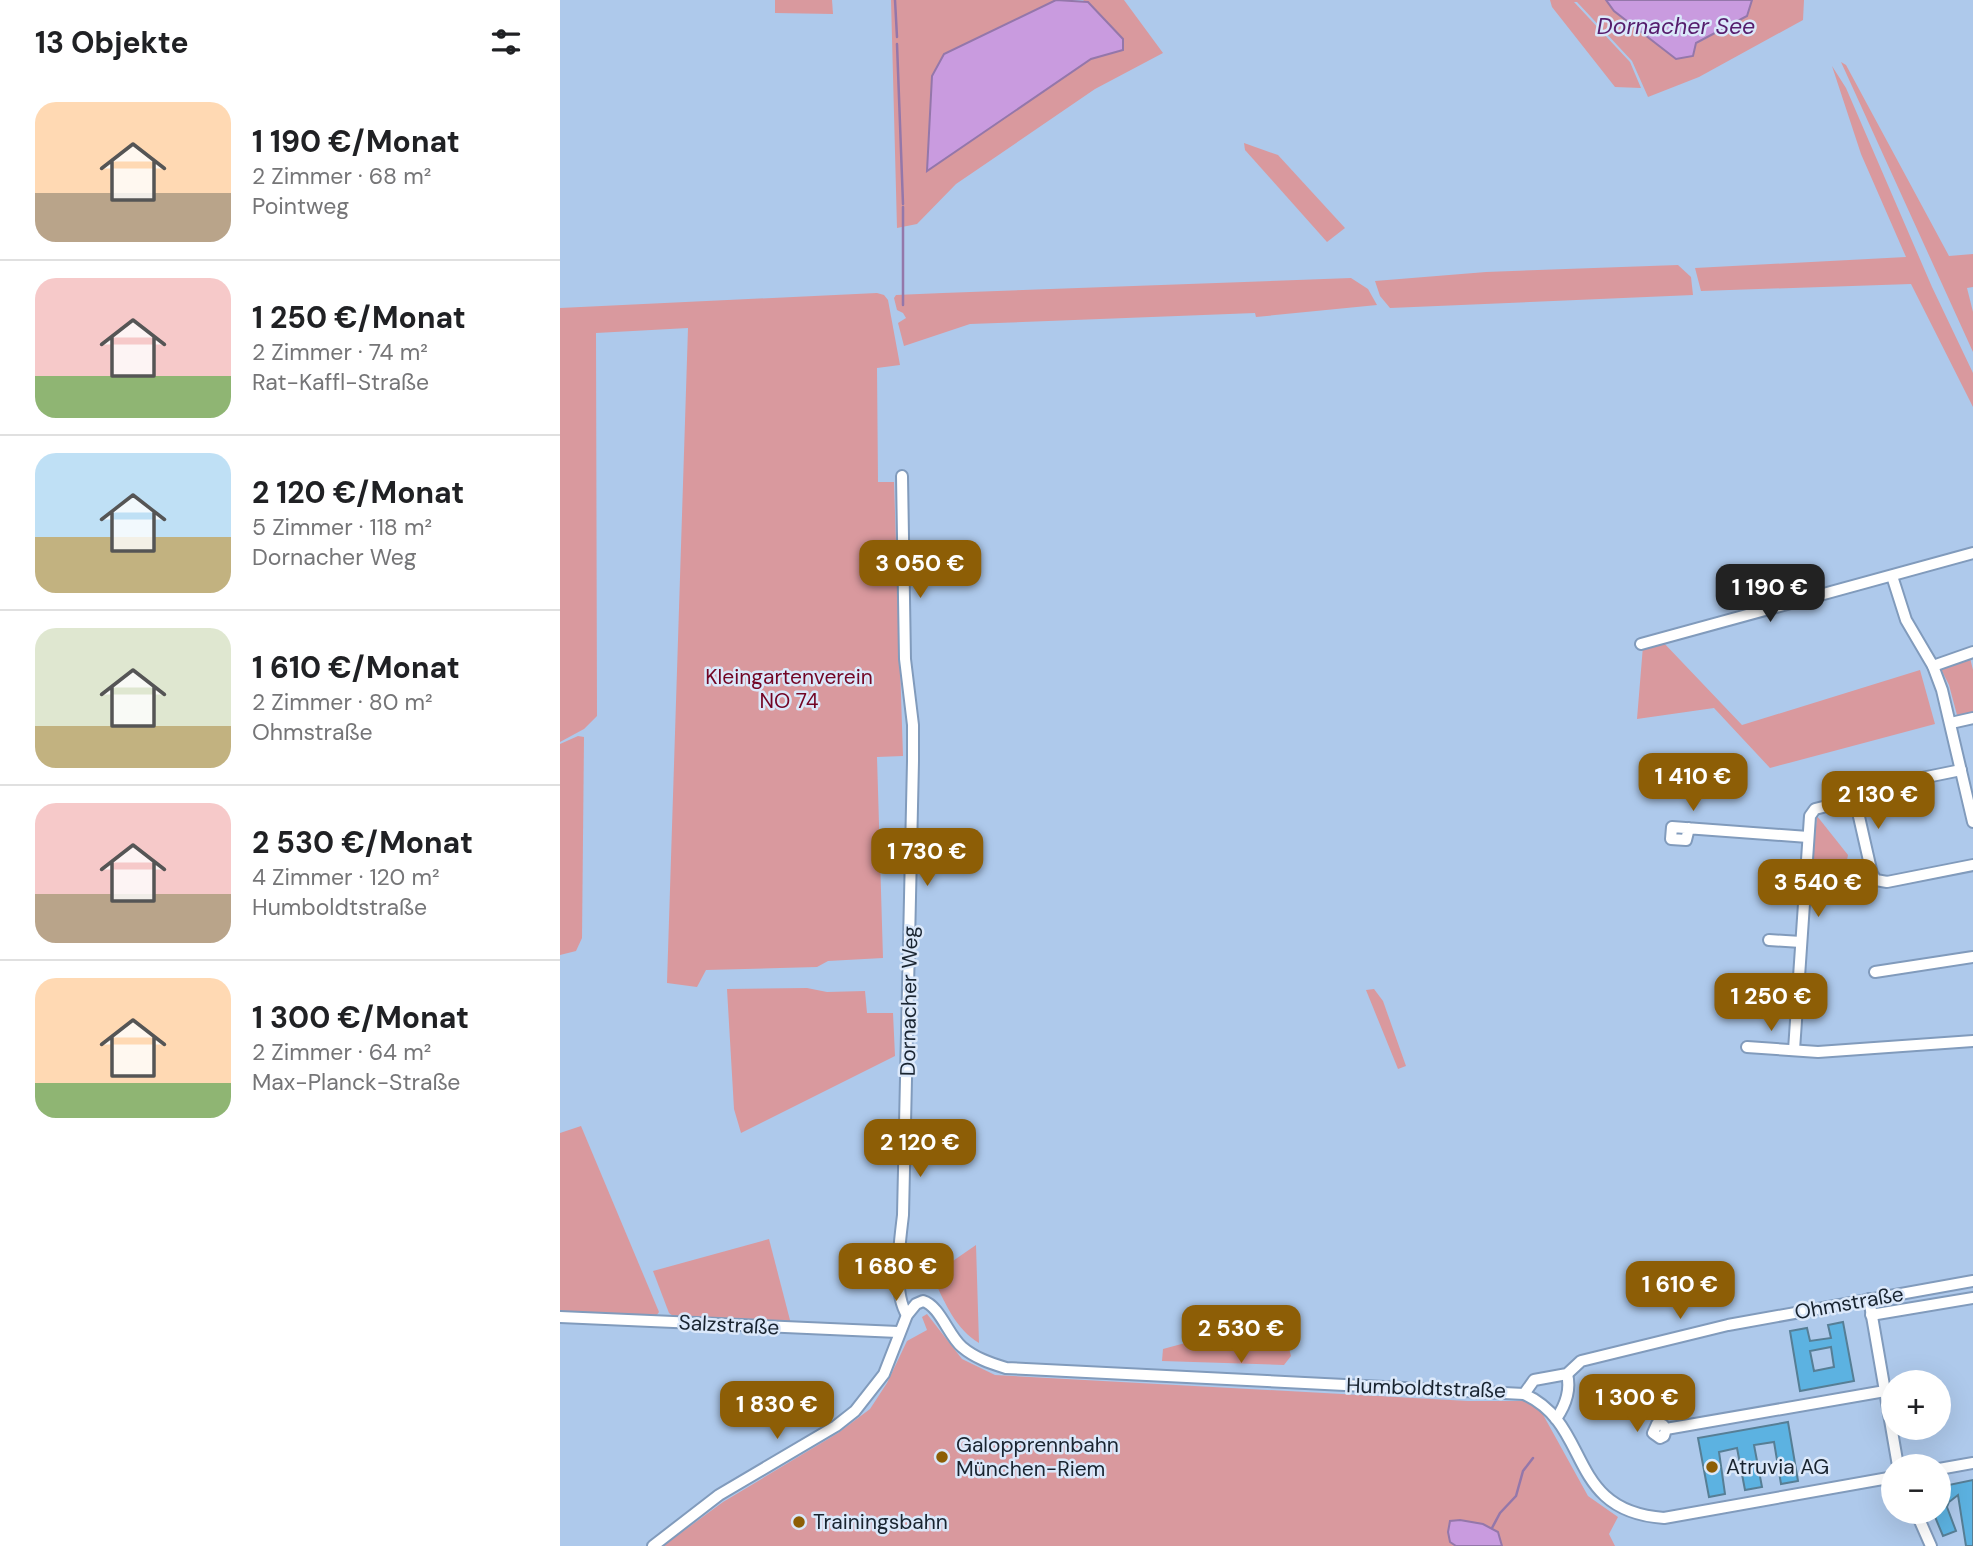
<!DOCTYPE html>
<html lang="de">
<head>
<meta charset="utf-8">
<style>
  :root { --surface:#fff; --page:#f2f2f2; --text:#202124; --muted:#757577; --line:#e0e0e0; --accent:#8d5e06 }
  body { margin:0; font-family:"DM Sans",sans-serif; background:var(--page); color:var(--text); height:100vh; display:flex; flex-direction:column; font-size:26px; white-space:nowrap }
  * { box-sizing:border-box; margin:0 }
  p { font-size:23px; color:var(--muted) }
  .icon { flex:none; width:38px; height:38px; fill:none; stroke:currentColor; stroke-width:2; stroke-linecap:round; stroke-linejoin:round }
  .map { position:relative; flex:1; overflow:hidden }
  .details { display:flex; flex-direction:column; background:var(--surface); width:560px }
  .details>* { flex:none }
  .buttons { position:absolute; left:1321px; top:1370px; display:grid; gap:14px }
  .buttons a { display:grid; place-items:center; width:70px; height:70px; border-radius:50%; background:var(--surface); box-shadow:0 7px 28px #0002; font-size:35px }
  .price { position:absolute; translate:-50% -60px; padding:0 16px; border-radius:14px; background:var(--accent); color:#fff; font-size:23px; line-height:46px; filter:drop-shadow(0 2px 4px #0008) }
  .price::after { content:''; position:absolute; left:50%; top:42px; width:21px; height:16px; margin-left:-10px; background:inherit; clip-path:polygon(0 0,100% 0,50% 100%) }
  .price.selected { background:#222; color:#fff }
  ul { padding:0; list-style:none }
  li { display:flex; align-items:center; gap:21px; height:175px; padding:0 35px }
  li+li { border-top:2px solid var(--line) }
  li span { display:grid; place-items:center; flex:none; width:196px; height:140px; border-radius:21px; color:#555 }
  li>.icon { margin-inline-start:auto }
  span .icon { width:84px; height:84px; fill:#fffc; stroke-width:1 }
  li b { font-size:30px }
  h2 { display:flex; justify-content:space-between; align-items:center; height:84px; padding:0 35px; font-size:30px }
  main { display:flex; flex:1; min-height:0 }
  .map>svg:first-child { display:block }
  .green { fill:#d9999e }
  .water { fill:#c99bdf; stroke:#9477aa; stroke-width:2 }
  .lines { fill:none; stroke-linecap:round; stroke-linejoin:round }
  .stream { stroke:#9477aa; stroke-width:2.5 }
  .building { fill:#5cb2e1; stroke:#567e95; stroke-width:2; fill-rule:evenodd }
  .minor-casing { stroke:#819bbc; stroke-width:14 }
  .minor { stroke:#fff; stroke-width:10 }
  .poi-dot { fill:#8d5e06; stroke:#dbe8fa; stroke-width:2.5 }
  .labels { text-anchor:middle; stroke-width:5; stroke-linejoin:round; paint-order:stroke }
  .park-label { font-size:21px; fill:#720524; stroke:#dbe8fa }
  .street-label { font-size:21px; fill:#192430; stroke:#dbe8fa }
  .poi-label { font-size:21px; fill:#192430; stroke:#dbe8fa; text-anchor:start }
  .water-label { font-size:23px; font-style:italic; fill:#561d6d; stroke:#dbe8fa }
</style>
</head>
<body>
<main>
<section class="details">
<h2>13 Objekte<svg class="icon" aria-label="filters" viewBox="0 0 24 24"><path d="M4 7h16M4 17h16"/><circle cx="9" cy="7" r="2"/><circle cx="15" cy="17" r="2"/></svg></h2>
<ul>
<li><span style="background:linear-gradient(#ffd9b3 65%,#b9a48a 0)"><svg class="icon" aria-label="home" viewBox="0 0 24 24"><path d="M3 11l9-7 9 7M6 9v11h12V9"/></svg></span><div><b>1 190 €/Monat</b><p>2 Zimmer · 68 m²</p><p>Pointweg</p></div></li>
<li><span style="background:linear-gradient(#f6c9c9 70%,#8fb573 0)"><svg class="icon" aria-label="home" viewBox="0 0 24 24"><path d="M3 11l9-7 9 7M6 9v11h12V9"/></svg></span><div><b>1 250 €/Monat</b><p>2 Zimmer · 74 m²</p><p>Rat-Kaffl-Straße</p></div></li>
<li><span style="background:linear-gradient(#bfe0f5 60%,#c2b280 0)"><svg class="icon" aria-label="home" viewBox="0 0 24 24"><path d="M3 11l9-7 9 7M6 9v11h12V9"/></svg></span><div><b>2 120 €/Monat</b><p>5 Zimmer · 118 m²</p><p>Dornacher Weg</p></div></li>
<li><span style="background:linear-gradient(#dfe7d0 70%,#c2b280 0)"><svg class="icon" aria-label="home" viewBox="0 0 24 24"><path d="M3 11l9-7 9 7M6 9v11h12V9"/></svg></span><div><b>1 610 €/Monat</b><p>2 Zimmer · 80 m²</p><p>Ohmstraße</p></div></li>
<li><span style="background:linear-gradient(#f6c9c9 65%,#b9a48a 0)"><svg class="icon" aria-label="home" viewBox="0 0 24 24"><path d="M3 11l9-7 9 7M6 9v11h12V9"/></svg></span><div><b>2 530 €/Monat</b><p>4 Zimmer · 120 m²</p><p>Humboldtstraße</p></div></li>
<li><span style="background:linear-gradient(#ffd9b3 75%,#8fb573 0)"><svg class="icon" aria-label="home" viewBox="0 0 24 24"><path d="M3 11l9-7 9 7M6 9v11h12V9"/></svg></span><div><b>1 300 €/Monat</b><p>2 Zimmer · 64 m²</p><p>Max-Planck-Straße</p></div></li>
</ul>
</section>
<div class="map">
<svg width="1413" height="1546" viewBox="0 0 1413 1546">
  <rect width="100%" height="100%" fill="#aec9eb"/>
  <g class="green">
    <polygon points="215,0 272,0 273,14 215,13"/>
    <polygon points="331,0 496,0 384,54 372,76 367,171 531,59 563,50 563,39 523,0 564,0 603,53 535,89 396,184 357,224 337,228"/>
    <polygon points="990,0 1046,0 1054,11 1136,44 1187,16 1192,0 1244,0 1243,20 1139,77 1088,97 1072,61 1017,2 1014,2 1070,62 1081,88 1055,87 992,7"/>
    <polygon points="1281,62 1286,65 1389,256 1413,254 1413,287 1407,288 1413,312 1413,352"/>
    <polygon points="1272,66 1286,88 1372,287 1413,373 1413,407 1351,284 1141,291 1135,268 1346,257 1301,154"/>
    <polygon points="684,143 718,155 785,228 767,242 685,150"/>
    <polygon points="1118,265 1131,277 1133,295 830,308 820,296 815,281 926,272"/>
    <polygon points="791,278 808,289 817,305 696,317 695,313 410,324 344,346 338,323 346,318 343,313 337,310 334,298 336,295 383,293"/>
    <polygon points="317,293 324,295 328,300 340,365 317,368 318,482 334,482 343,756 317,757 323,958 268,961 257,967 146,970 137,987 107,983 128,328 36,333 37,716 24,729 0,742 0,308"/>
    <polygon points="1102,641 1182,725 1360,670 1375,724 1210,768 1154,708 1077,719 1083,646"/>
    <polygon points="1410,658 1413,670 1413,712 1397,715 1389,685 1381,669"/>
    <polygon points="18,736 24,737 22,938 16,951 0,955 0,744"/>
    <polygon points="1257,816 1288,855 1285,870 1252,868"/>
    <polygon points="247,988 267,992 305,991 307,1013 333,1013 335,1056 181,1133 174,1109 167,989"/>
    <polygon points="814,989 823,1001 846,1066 838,1069 806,990"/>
    <polygon points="21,1126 99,1312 94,1319 0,1312 0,1133"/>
    <polygon points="209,1239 231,1324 117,1319 109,1313 93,1271"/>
    <path d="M416 1245 419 1343C396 1329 386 1305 374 1280L387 1265Z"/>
    <polygon points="367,1314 402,1359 435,1375 908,1401 966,1401 981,1411 1028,1496 1058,1517 1049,1534 1055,1546 103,1546 163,1502 278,1433 310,1409 327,1383 347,1341 367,1330 362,1317"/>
    <polygon points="721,1317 731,1356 724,1365 602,1361 603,1349"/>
  </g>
  <g class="water">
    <polygon points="496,0 528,2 563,39 563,50 531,59 367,171 372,76 384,54"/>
    <polygon points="1046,0 1192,0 1187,16 1136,43 1133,56 1116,59 1054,11"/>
    <polygon points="900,1520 923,1524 938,1532 942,1546 896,1546 890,1542 888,1532 890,1521"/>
  </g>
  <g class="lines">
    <g class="stream">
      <polyline points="335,0 337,37"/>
      <polyline points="337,44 343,204"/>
      <polyline points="343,207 343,305"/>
      <polyline points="932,1528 940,1513 956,1496 963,1471 973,1458"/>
    </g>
  </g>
  <g class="building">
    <path d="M1283 1322 1294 1381 1240 1391 1230 1331 1247 1328 1250 1341 1271 1338 1268 1325ZM1271 1347 1274 1367 1254 1371 1250 1351Z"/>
    <polygon points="1228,1422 1238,1481 1221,1484 1214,1442 1194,1445 1202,1487 1185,1490 1177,1448 1159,1452 1165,1494 1149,1497 1138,1438"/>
    <polygon points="1413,1480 1413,1546 1406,1546 1398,1495 1389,1502 1387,1507 1396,1531 1383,1536 1373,1512 1379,1512 1379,1487"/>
  </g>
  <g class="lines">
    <g class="minor-casing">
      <g id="minor">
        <path d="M342 476 345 659 353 725V761L343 1215C340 1242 332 1291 347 1315"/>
        <polyline points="1332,576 1346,620 1373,666 1382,690 1413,822"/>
        <polyline points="1081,644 1413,553"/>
        <polyline points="1373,666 1413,652"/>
        <polyline points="1391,723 1413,718"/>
        <polyline points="1401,770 1308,789 1302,791 1295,799 1312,874 1316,880 1327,882 1413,865"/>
        <polyline points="1129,828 1126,840 1111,839 1112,827 1248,837"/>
        <polyline points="1209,940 1241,942"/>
        <polyline points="1315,972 1413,957"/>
        <polyline points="1187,1047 1258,1052 1413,1041"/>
        <polyline points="1234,1050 1250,816 1255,809 1295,799"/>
        <polyline points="1309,1299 1338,1466"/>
        <polyline points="1311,1315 1413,1298"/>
        <polyline points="0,1317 338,1332"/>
        <polyline points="964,1394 974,1380 1007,1374 1021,1361 1168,1325 1413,1281"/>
        <path d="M996 1419C1005 1406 1011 1390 1007 1374"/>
        <polyline points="1106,1429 1103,1425 1097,1424 1093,1433 1100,1438 1104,1436 1106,1429 1325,1391"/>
        <polyline points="1379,1469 1413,1463"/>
        <polyline points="1356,1512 1371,1546"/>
        <path d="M93 1546 159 1495 276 1426 295 1411 324 1374 347 1315 356 1304 363 1301C380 1306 388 1335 402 1347 415 1358 430 1363 446 1368L964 1394C1033 1425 1005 1511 1104 1518L1334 1477"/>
      </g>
    </g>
    <use href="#minor" class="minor"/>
  </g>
  <g class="poi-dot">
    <circle cx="382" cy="1457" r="7"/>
    <circle cx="1152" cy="1467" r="7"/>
    <circle cx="239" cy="1522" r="7"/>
  </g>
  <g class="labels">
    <g class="park-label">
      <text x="229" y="684">Kleingartenverein<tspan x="229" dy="24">NO 74</tspan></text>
    </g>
    <g class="street-label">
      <text transform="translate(349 1001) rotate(-89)" y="7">Dornacher Weg</text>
      <text transform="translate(1289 1303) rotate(-10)" y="7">Ohmstraße</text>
      <text transform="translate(169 1325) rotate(3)" y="7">Salzstraße</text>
      <text transform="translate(866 1388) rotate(2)" y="7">Humboldtstraße</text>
    </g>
    <g class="poi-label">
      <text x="396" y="1452">Galopprennbahn<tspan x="396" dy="24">München-Riem</tspan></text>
      <text x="1166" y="1474">Atruvia AG</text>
      <text x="253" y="1529">Trainingsbahn</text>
    </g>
    <g class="water-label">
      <text x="1116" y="34">Dornacher See</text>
    </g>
  </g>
</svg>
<div class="buttons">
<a>+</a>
<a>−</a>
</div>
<b class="price" style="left:360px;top:600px">3 050 €</b>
<b class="price selected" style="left:1210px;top:624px">1 190 €</b>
<b class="price" style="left:1133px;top:813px">1 410 €</b>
<b class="price" style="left:1318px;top:831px">2 130 €</b>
<b class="price" style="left:367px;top:888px">1 730 €</b>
<b class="price" style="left:1258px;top:919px">3 540 €</b>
<b class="price" style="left:1211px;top:1033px">1 250 €</b>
<b class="price" style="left:360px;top:1179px">2 120 €</b>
<b class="price" style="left:336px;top:1303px">1 680 €</b>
<b class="price" style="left:1120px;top:1321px">1 610 €</b>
<b class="price" style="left:681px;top:1365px">2 530 €</b>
<b class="price" style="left:1077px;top:1434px">1 300 €</b>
<b class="price" style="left:217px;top:1441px">1 830 €</b>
</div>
</main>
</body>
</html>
